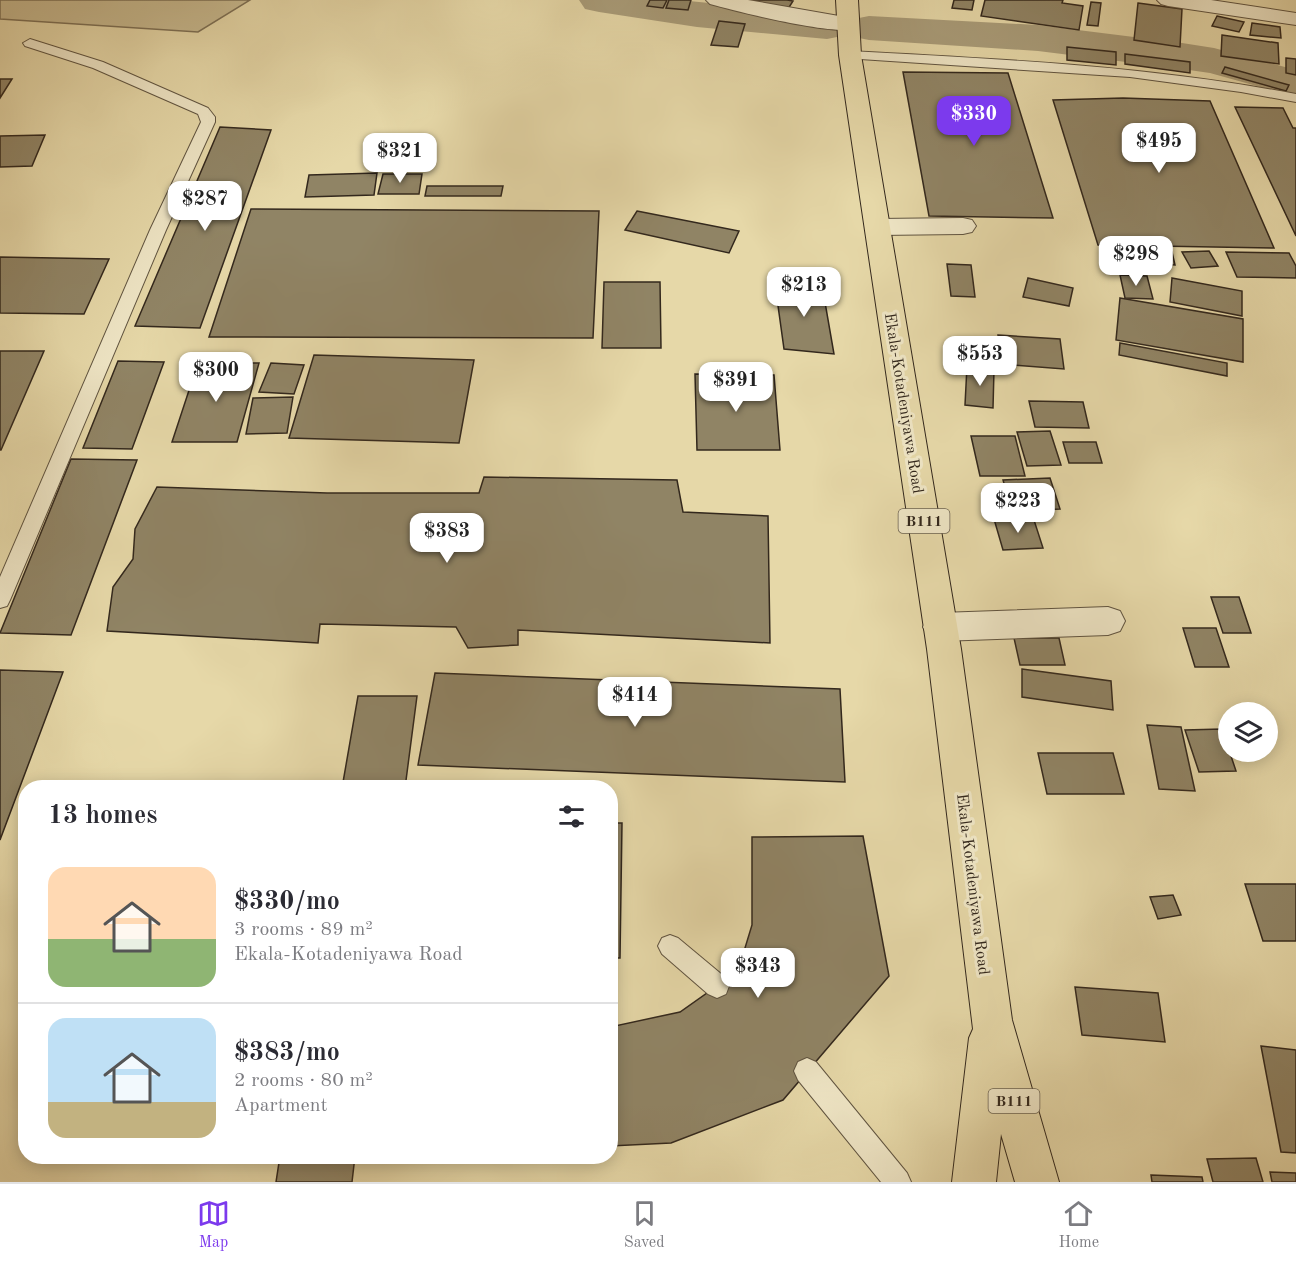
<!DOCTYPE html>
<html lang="en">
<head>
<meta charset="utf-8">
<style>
  :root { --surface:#fff; --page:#f7f7f7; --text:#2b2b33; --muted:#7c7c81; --line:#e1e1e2; --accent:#7c3aed }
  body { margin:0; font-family:"Old Standard TT",serif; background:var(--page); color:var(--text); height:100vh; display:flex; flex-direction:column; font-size:22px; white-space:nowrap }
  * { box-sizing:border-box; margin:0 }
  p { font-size:20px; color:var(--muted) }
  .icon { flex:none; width:33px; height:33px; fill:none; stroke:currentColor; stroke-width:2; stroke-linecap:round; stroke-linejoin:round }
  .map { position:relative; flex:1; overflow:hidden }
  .side { position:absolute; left:18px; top:780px; width:600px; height:384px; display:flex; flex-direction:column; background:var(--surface); border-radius:24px; box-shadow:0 3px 15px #0003 }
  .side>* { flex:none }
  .fabs { position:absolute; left:1218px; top:702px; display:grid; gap:12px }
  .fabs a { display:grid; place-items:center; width:60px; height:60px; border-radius:50%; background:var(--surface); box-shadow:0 3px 15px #0003; font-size:30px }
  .price { position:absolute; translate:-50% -51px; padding:0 14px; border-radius:12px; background:#fff; color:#222; font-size:20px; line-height:39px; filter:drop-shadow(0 2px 3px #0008) }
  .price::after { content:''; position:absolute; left:50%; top:36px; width:18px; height:14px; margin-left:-9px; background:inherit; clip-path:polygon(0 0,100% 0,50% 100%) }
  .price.active { background:var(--accent); color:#fff }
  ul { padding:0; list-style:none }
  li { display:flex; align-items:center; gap:18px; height:150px; padding:0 30px }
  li+li { border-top:2px solid var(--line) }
  li span { display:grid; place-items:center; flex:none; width:168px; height:120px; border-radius:18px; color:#555 }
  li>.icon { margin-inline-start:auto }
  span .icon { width:72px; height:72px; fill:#fffc; stroke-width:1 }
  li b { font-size:26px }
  h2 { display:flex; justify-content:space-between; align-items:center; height:72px; padding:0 30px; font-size:26px }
  .tab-bar { display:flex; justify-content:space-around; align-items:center; height:84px; border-top:2px solid var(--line); background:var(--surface); font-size:16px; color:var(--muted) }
  .tab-bar a { display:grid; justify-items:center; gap:3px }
  .tab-bar .active { color:var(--accent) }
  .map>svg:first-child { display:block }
  .green { fill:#c8ba90; stroke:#7e7156; stroke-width:1.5 }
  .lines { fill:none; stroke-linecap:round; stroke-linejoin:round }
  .river { fill:#a99c79; fill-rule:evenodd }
  .building { fill:#908465; stroke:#33281d; stroke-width:1.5 }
  .service-casing { stroke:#605440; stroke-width:2 }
  .minor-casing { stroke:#605440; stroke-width:2 }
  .primary-casing { stroke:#33281d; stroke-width:2 }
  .service { fill:#efe6c6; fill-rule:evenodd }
  .minor { fill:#efe6c6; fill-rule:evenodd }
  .primary { fill:#e6d8a8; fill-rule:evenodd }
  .labels { text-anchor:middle; stroke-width:6; stroke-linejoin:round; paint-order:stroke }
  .shield { fill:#efe6c6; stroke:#6b6150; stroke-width:1.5 }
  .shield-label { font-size:15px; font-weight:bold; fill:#33281d }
  .street-label { font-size:16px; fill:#33281d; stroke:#efe6c6 }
</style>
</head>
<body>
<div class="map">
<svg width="1296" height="1182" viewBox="0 0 1296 1182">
  <rect width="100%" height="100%" fill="#e6d8a8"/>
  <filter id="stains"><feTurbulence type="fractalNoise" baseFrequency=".00333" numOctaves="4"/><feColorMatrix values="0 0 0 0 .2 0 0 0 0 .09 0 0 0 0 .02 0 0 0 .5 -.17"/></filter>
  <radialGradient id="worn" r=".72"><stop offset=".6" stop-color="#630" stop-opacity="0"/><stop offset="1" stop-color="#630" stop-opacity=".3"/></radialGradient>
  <polygon class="green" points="0,0 250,0 198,32 0,19"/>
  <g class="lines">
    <g class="river">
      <polygon points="579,0 679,0 827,15 842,18 848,27 842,36 827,39 697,27 599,12 585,9"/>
      <polygon points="869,16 1038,25 1182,43 1214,48 1296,70 1296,97 1210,73 1182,69 1038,51 869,40 854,37 848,28 854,19"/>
    </g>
  </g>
  <g class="building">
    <polygon points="650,0 667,0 663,8 647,6"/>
    <polygon points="669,0 691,0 688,10 666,8"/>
    <polygon points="752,0 787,0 793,1 788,9 751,2"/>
    <polygon points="954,0 974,0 972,10 952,8"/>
    <polygon points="985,0 1063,0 1062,3 1083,6 1079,30 981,16"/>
    <polygon points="1091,2 1101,3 1098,26 1087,25"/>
    <polygon points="1138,3 1182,9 1180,47 1134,40"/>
    <polygon points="1217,16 1244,22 1239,32 1212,26"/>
    <polygon points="719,21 745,24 738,47 711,45"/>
    <polygon points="1252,23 1280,27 1281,38 1250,35"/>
    <polygon points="1222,35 1278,43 1279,64 1221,56"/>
    <polygon points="1067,47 1116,52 1116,65 1067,60"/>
    <polygon points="1125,54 1190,62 1190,73 1125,64"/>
    <polygon points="1286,58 1296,59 1296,75 1286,73"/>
    <polygon points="1225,67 1289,85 1286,91 1222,73"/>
    <polygon points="903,72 1008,73 1053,218 929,216"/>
    <polygon points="0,79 12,79 0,98"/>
    <polygon points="1123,98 1210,101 1274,248 1098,245 1053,100"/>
    <polygon points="1235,107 1283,108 1293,128 1296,128 1296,236"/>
    <polygon points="220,127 271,130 200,328 135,326"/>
    <polygon points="45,135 32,166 0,167 0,136"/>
    <polygon points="377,173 374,195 305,197 309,175"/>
    <polygon points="383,174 422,174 419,194 378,194"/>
    <polygon points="427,186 503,186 501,196 425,196"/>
    <polygon points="251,209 599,211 593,338 209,337"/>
    <polygon points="637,211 739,231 729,253 625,230"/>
    <polygon points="1139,251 1172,252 1175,265 1142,263"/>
    <polygon points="1209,251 1218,266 1191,268 1182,252"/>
    <polygon points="1226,252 1289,253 1296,266 1296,278 1237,277"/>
    <polygon points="0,257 109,259 84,314 0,313"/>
    <polygon points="947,264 971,265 975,297 951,296"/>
    <polygon points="1120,275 1147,276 1153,299 1125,298"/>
    <polygon points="1028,278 1073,288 1069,306 1023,297"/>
    <polygon points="1172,278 1242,291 1242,316 1170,302"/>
    <polygon points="604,282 660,282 661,348 602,348"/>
    <polygon points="775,284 822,285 834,354 784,349"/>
    <polygon points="1120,298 1243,319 1243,362 1116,340"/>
    <polygon points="998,335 1060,339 1064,369 1001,364"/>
    <polygon points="1120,343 1227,363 1227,376 1119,355"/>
    <polygon points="0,351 44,351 1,450 0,450"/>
    <polygon points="314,355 474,360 459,443 289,438"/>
    <polygon points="118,361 164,362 132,449 83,448"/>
    <polygon points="198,363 259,363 237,442 172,442"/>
    <polygon points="271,363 304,365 294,394 259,392"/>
    <polygon points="967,366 994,370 993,408 965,405"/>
    <polygon points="695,374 774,375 780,450 697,450"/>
    <polygon points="293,397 287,433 246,434 253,398"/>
    <polygon points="1029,401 1083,402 1089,428 1035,427"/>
    <polygon points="1050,431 1061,465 1027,466 1017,432"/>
    <polygon points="971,436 1015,436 1025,476 980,476"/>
    <polygon points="1063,442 1096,442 1102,463 1069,463"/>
    <polygon points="71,459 137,460 71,635 0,633"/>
    <polygon points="484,477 677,480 683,512 768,516 770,643 518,630 518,645 468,648 456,627 320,624 318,643 107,631 113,587 133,559 135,529 157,487 327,493 479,493"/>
    <polygon points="1050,478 1060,509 1012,511 1003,480"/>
    <polygon points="1033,517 1043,548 1003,550 994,519"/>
    <polygon points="1211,597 1239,597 1251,633 1223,633"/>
    <polygon points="1183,628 1216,628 1229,667 1195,667"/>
    <polygon points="1014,638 1059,638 1065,665 1020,665"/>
    <polygon points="1022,669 1111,681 1113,710 1022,697"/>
    <polygon points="0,670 63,672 0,840"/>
    <polygon points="435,673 840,689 845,782 418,765"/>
    <polygon points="358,696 417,696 405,788 342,788"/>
    <polygon points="1147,725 1181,727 1195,791 1159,789"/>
    <polygon points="1222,729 1236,771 1199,772 1185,730"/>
    <polygon points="1038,753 1113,753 1124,794 1047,794"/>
    <polygon points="610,823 622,823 620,958 610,958"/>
    <polygon points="863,836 889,976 783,1100 671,1143 610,1146 610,1027 680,1012 738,971 752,925 752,837"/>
    <polygon points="1245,884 1296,884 1296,941 1263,941"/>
    <polygon points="1173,895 1181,915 1158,919 1150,897"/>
    <polygon points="1075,987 1158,993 1165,1042 1082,1035"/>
    <polygon points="1261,1046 1296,1050 1296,1153 1281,1152"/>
    <polygon points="280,1156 355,1156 352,1182 276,1182"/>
    <polygon points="1256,1158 1263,1182 1213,1182 1207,1159"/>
    <polygon points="1270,1172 1296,1173 1296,1182 1272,1182"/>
    <polygon points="1151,1175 1202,1177 1203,1182 1152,1182"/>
  </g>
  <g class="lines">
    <g class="service-casing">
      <g id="service">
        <polygon points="30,39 103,62 208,108 215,117 215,122 166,230 10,600 7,606 0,608 0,577 150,230 201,122 198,114 93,68 25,46 23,43"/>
        <path d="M850 51C1000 59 1148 66 1296 94V102L1241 92 1130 77 845 58 843 55Z"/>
        <polygon points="670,935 678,938 726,978 729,986 726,994 717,998 708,994 662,954 658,946 662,938"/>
        <polygon points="807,1058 816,1062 907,1173 911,1182 881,1182 798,1080 794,1071 798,1062"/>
      </g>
    </g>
    <g class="minor-casing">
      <g id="minor">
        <path d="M706 0H748L856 19 859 24 856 29C830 35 739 12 710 4Z"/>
        <polygon points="1157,0 1211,0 1296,13 1296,25 1168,6 1161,4"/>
        <polygon points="963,218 972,220 976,226 972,232 963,234 878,235 869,233 865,227 869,221 878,219"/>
        <polygon points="1108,607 1120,611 1125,621 1120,631 1108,635 940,641 928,637 923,627 928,617 940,613"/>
      </g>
    </g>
    <g class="primary-casing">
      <polygon id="primary" points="836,0 858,0 861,55 961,649 1012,1020 1059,1182 1015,1182 1001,1134 996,1182 952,1182 969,1038 973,1029 927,649 839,55"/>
    </g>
    <use href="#service" class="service"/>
    <use href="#minor" class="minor"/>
    <use href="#primary" class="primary"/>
  </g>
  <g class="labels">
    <g class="shield">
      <rect x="898.5" y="509" width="51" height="24" rx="4.5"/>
      <rect x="988.5" y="1089" width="51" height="24" rx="4.5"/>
    </g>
    <g class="shield-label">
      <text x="924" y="526">B111</text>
      <text x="1014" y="1106">B111</text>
    </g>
    <g class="street-label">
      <text transform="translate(905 403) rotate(81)" y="6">Ekala-Kotadeniyawa Road</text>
      <text transform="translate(974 884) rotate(83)" y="6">Ekala-Kotadeniyawa Road</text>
    </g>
  </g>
  <rect width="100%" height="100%" filter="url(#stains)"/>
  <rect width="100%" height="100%" fill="url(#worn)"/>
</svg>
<div class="fabs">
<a><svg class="icon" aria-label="layers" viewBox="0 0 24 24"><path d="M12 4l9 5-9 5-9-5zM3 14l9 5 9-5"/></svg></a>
</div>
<b class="price active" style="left:974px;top:147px">$330</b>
<b class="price" style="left:1159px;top:174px">$495</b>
<b class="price" style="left:400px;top:184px">$321</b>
<b class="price" style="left:205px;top:232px">$287</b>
<b class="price" style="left:1136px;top:287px">$298</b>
<b class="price" style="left:804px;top:318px">$213</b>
<b class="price" style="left:980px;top:387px">$553</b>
<b class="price" style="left:216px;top:403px">$300</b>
<b class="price" style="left:736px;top:413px">$391</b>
<b class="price" style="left:1018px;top:534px">$223</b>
<b class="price" style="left:447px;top:564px">$383</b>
<b class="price" style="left:635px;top:728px">$414</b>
<b class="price" style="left:758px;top:999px">$343</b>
<section class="side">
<h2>13 homes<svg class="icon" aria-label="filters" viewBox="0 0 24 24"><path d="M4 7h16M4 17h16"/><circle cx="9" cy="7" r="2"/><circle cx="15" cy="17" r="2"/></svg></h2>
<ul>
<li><span style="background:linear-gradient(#ffd9b3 60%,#8fb573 0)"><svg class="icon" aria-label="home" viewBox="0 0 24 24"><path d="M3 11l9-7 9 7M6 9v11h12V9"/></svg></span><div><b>$330/mo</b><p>3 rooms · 89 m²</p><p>Ekala-Kotadeniyawa Road</p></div></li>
<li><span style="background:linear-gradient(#bfe0f5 70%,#c2b280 0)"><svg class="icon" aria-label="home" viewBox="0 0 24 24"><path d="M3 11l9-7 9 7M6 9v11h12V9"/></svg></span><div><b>$383/mo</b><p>2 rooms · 80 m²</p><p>Apartment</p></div></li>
</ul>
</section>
</div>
<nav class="tab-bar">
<a class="active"><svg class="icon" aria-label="map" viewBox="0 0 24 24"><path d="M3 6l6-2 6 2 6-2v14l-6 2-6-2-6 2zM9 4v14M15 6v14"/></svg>Map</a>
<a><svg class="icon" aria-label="saved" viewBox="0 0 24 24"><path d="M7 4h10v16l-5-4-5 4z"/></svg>Saved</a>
<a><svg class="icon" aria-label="home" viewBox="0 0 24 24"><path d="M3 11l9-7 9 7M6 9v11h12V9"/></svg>Home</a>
</nav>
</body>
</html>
